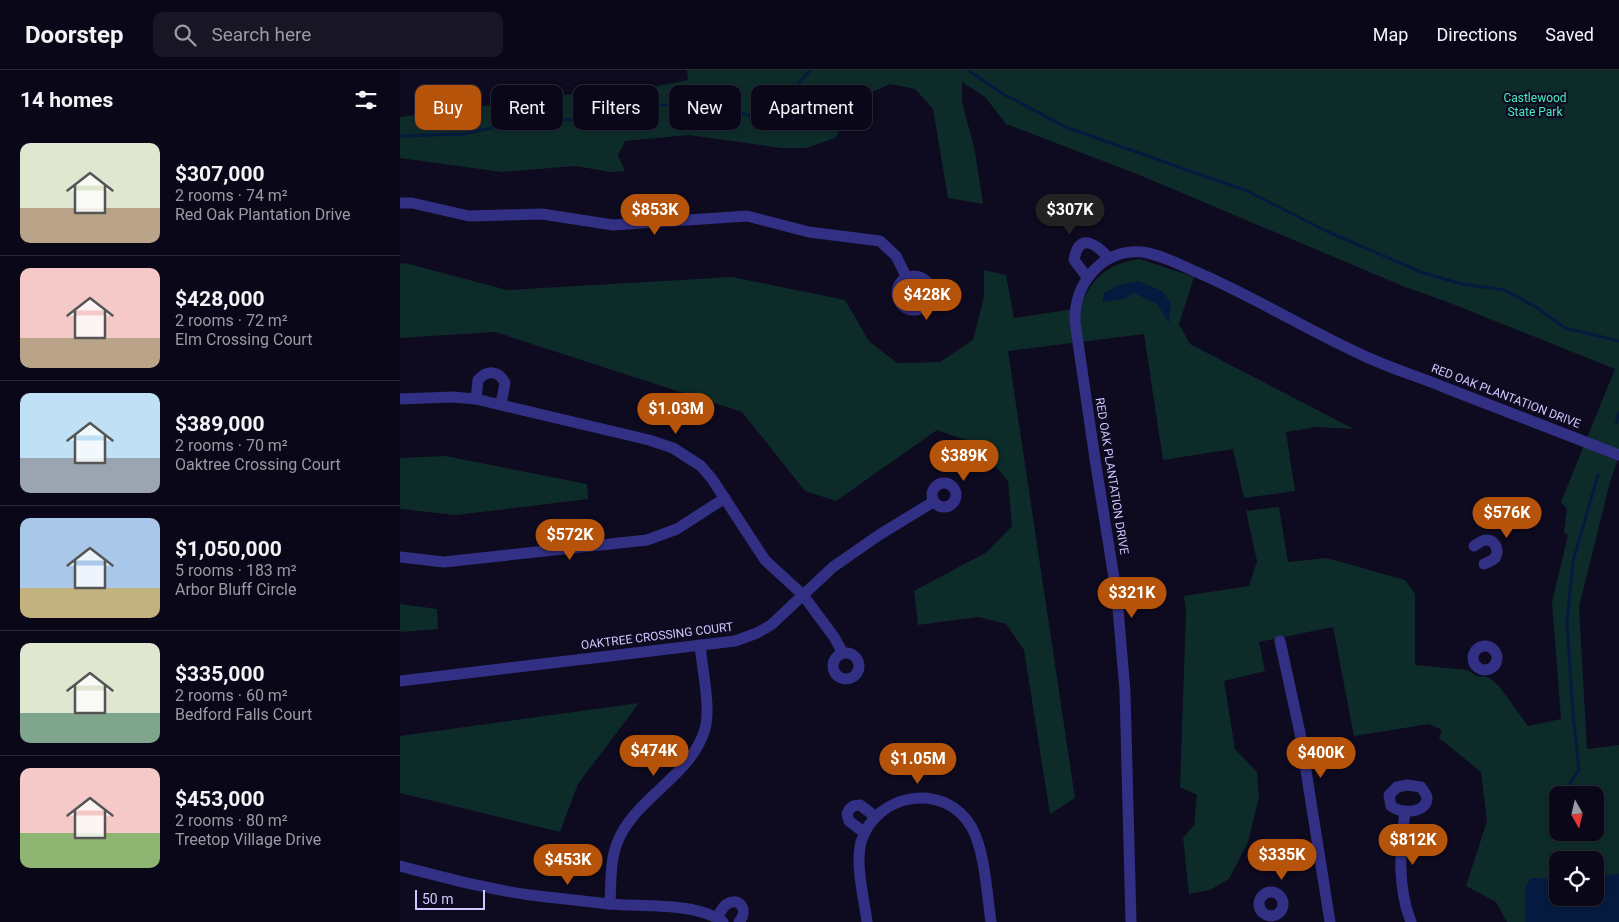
<!DOCTYPE html>
<html lang="en">
<head>
<meta charset="utf-8">
<style>
  :root { --surface:#0a0818; --page:#181625; --text:#f1f3f6; --muted:#999aa2; --line:#2a2937; --accent:#b45309 }
  body { margin:0; font-family:Roboto,sans-serif; background:var(--page); color:var(--text); height:100vh; display:flex; flex-direction:column; font-size:19px; white-space:nowrap }
  * { box-sizing:border-box; margin:0 }
  p { font-size:16px; color:var(--muted) }
  .icon { flex:none; width:28px; height:28px; fill:none; stroke:currentColor; stroke-width:2; stroke-linecap:round; stroke-linejoin:round }
  .map { position:relative; flex:1; overflow:hidden }
  .panel { display:flex; flex-direction:column; background:var(--surface); width:400px }
  .panel>* { flex:none }
  .hud { position:absolute; left:15px; top:15px; width:475px; height:45px; display:flex; gap:10px }
  .needle { width:32px; rotate:172deg }
  .buttons { position:absolute; left:1149px; top:716px; display:grid; gap:10px }
  .buttons a { display:grid; place-items:center; width:55px; height:55px; border-radius:10px; background:var(--surface); box-shadow:0 1px 4px #0004,0 0 0 1px var(--line); font-size:25px }
  .scale { position:absolute; left:15px; bottom:12px; width:70px; box-sizing:border-box; padding-left:5px; border:2px solid #cfc9ff; border-top:0; font-size:14px; line-height:18px; white-space:nowrap; color:#cfc9ff; -webkit-text-stroke:4px #0e0a20; paint-order:stroke }
  .price { position:absolute; translate:-50% -42px; padding:0 11px; border-radius:18px; background:var(--accent); color:#fff; font-size:16px; line-height:32px; filter:drop-shadow(0 1px 2px #0008) }
  .price::after { content:''; position:absolute; left:50%; top:30px; width:15px; height:11px; margin-left:-8px; background:inherit; clip-path:polygon(0 0,100% 0,50% 100%) }
  .price.on { background:#222; color:#fff }
  ul { padding:0; list-style:none }
  li { display:flex; align-items:center; gap:15px; height:125px; padding:0 20px }
  li+li { border-top:1px solid var(--line) }
  li span { display:grid; place-items:center; flex:none; width:140px; height:100px; border-radius:10px; color:#555 }
  li>.icon { margin-inline-start:auto }
  span .icon { width:60px; height:60px; fill:#fffc; stroke-width:1 }
  li b { font-size:21px }
  h2 { display:flex; justify-content:space-between; align-items:center; height:60px; padding:0 20px; font-size:21px }
  .tag { padding:0 18px; border-radius:10px; background:var(--surface); box-shadow:0 1px 4px #0004,0 0 0 1px var(--line); font-size:18px; line-height:45px }
  .tag.on { background:var(--accent); color:#fff }
  header { display:flex; align-items:center; gap:30px; box-sizing:border-box; height:70px; padding:0 25px; background:var(--surface); border-bottom:1px solid var(--line) }
  header strong { font-size:24px }
  nav { display:flex; gap:28px; margin-inline-start:auto; font-size:18px }
  .search { width:350px; height:45px; background:var(--page); display:flex; align-items:center; gap:12px; box-sizing:border-box; padding:0 18px; border-radius:10px; color:var(--muted); font-size:19px }
  main { display:flex; flex:1; min-height:0 }
  .map>svg:first-child { display:block }
  .green { fill:#0d2b29; fill-rule:evenodd }
  .water { fill:#041b3f }
  .lines { fill:none; stroke-linecap:round; stroke-linejoin:round }
  .stream { stroke:#041b3f; stroke-width:3 }
  .minor { stroke:#323084; stroke-width:11 }
  .labels { text-anchor:middle; stroke-width:4.5; stroke-linejoin:round; paint-order:stroke }
  .park-label { font-size:12px; fill:#4aeabf; stroke:#0e0a20 }
  .street-label { font-size:12px; fill:#cfc9ff; stroke:#0e0a20 }
</style>
</head>
<body>
<header>
<strong>Doorstep</strong>
<div class="search"><svg class="icon" aria-label="search" viewBox="0 0 24 24"><circle cx="10" cy="10" r="6"/><path d="M15 15l6 6"/></svg>Search here</div>
<nav><a>Map</a><a>Directions</a><a>Saved</a></nav>
</header>
<main>
<section class="panel">
<h2>14 homes<svg class="icon" aria-label="filters" viewBox="0 0 24 24"><path d="M4 7h16M4 17h16"/><circle cx="9" cy="7" r="2"/><circle cx="15" cy="17" r="2"/></svg></h2>
<ul>
<li><span style="background:linear-gradient(#dfe7d0 65%,#b9a48a 0)"><svg class="icon" aria-label="home" viewBox="0 0 24 24"><path d="M3 11l9-7 9 7M6 9v11h12V9"/></svg></span><div><b>$307,000</b><p>2 rooms · 74 m²</p><p>Red Oak Plantation Drive</p></div></li>
<li><span style="background:linear-gradient(#f6c9c9 70%,#b9a48a 0)"><svg class="icon" aria-label="home" viewBox="0 0 24 24"><path d="M3 11l9-7 9 7M6 9v11h12V9"/></svg></span><div><b>$428,000</b><p>2 rooms · 72 m²</p><p>Elm Crossing Court</p></div></li>
<li><span style="background:linear-gradient(#bfe0f5 65%,#9aa5b1 0)"><svg class="icon" aria-label="home" viewBox="0 0 24 24"><path d="M3 11l9-7 9 7M6 9v11h12V9"/></svg></span><div><b>$389,000</b><p>2 rooms · 70 m²</p><p>Oaktree Crossing Court</p></div></li>
<li><span style="background:linear-gradient(#a9c7e8 70%,#c2b280 0)"><svg class="icon" aria-label="home" viewBox="0 0 24 24"><path d="M3 11l9-7 9 7M6 9v11h12V9"/></svg></span><div><b>$1,050,000</b><p>5 rooms · 183 m²</p><p>Arbor Bluff Circle</p></div></li>
<li><span style="background:linear-gradient(#dfe7d0 70%,#7fa58c 0)"><svg class="icon" aria-label="home" viewBox="0 0 24 24"><path d="M3 11l9-7 9 7M6 9v11h12V9"/></svg></span><div><b>$335,000</b><p>2 rooms · 60 m²</p><p>Bedford Falls Court</p></div></li>
<li><span style="background:linear-gradient(#f6c9c9 65%,#8fb573 0)"><svg class="icon" aria-label="home" viewBox="0 0 24 24"><path d="M3 11l9-7 9 7M6 9v11h12V9"/></svg></span><div><b>$453,000</b><p>2 rooms · 80 m²</p><p>Treetop Village Drive</p></div></li>
</ul>
</section>
<div class="map">
<svg width="1219" height="852" viewBox="0 0 1219 852">
  <rect width="100%" height="100%" fill="#0e0a20"/>
  <g class="green">
    <path d="M287 0H1219V386L1210 412 1179 537 1187 679 1219 675V852H1107L1096 832 1066 816 1087 751 1081 702 1039 668 1042 660 1029 654 954 666 933 557 859 572 865 601 824 611 835 679 857 702 859 727 848 772 829 809 810 820 789 824 783 768 794 755 797 725 780 717 786 542 784 526 849 516 857 491 846 441 879 437 888 492 927 488 1005 510 1015 524V595L1068 600 1076 606 1088 607 1099 616 1128 656 1161 649 1152 532 1168 465 1164 463 1167 439 1161 432 1215 299 1045 231 1005 217 737 104 606 54 585 27 562 12V32L575 81 583 134 548 128 533 39 515 19 490 14 463 26 435 68 406 78H381L289 65 225 71 218 85 225 101 210 102 176 96 102 102 0 88V47L173 24 196 28 288 10ZM1158 725H1195V762H1158ZM1158 790H1195V828H1158Z"/>
    <path d="M740 189 794 207 779 254 790 274 954 359 916 357 886 362 895 421 844 428 833 379 763 390 744 264 608 281 675 728 650 744 624 580 606 554 578 547 518 555 514 521 587 482 612 456 608 411 577 374 537 360 436 431 405 421 342 342 95 262 0 268V194L5 193 107 220 332 207 445 230 469 271 497 293 540 292 573 270 584 226V200L606 205 614 248 680 238C692 207 707 194 740 189Z"/>
    <polygon points="45,386 187,414 188,429 56,445 0,439 0,388"/>
    <polygon points="0,534 37,539 38,559 0,562"/>
    <polygon points="239,633 178,714 160,762 0,723 0,666"/>
  </g>
  <g class="water">
    <polygon points="739,211 762,221 771,233 769,253 757,234 734,223 724,229 702,232 704,223 719,215"/>
    <polygon points="1219,804 1219,852 1125,852 1125,818 1131,808 1143,808 1157,813 1158,828 1195,828 1195,807"/>
  </g>
  <g class="lines">
    <g class="stream">
      <polyline points="568,0 603,24 668,58 847,121 926,161 1021,202 1062,214 1105,220 1136,237 1165,258 1219,271"/>
      <polyline points="0,66 64,64 96,57 118,48 162,49 194,53 219,52 256,35 282,35 341,43 365,50 386,35 397,15 410,0"/>
      <polyline points="1216,354 1219,342"/>
      <polyline points="1166,725 1165,721 1179,700 1173,645 1167,551 1173,491 1198,405"/>
    </g>
    <g class="minor">
      <polyline points="0,133 12,133 69,146 142,144 213,155 347,146 409,162 480,171 496,186 506,206"/>
      <circle cx="514" cy="223" r="17"/>
      <path d="M687 207 674 190C679 162 695 173 709 188"/>
      <polyline points="0,329 52,327 76,329 249,370 273,378 301,396 312,409 365,490 403,525 434,567 443,583"/>
      <path d="M76 329 78 310C87 300 99 300 105 313L101 334"/>
      <circle cx="544" cy="425" r="12"/>
      <path d="M1074 476C1077 474 1081 471 1085 470 1095 469 1100 480 1095 488 1092 491 1088 492 1084 494"/>
      <polyline points="0,487 44,492 247,470 277,459 325,428"/>
      <polyline points="880,571 900,663 930,852"/>
      <circle cx="1085" cy="588" r="12"/>
      <circle cx="446" cy="596" r="13"/>
      <polyline points="0,611 335,571 357,563 371,555 433,497 479,465 533,432"/>
      <path d="M1007 715 1021 717C1023 720 1026 724 1027 727 1028 744 1000 744 991 736L989 725 997 717Z"/>
      <path d="M1005 742C1000 778 997 817 1011 852"/>
      <path d="M465 763 449 751 447 744C449 738 453 735 460 735L476 747"/>
      <path d="M0 796C43 807 86 819 130 825 156 828 182 831 209 834 241 837 297 832 323 852"/>
      <circle cx="871" cy="834" r="12"/>
      <path d="M210 834C211 814 210 791 217 773 235 727 291 707 305 659 311 637 302 598 300 575"/>
      <path d="M317 847C320 843 323 836 327 834 340 826 349 841 339 852"/>
      <path d="M467 852C464 828 455 795 461 772 476 722 546 711 572 758 585 782 587 825 591 852"/>
      <path d="M731 852 725 621 717 527 695 389 675 252C674 214 701 179 742 182 759 184 776 193 792 200 849 224 902 257 958 283 986 297 1017 306 1046 318 1104 340 1161 363 1219 385"/>
    </g>
  </g>
  <g class="labels">
    <g class="park-label">
      <text x="1135" y="32">Castlewood<tspan x="1135" dy="14">State Park</tspan></text>
    </g>
    <g class="street-label">
      <text transform="translate(1106 326) rotate(21)" y="4">RED OAK PLANTATION DRIVE</text>
      <text transform="translate(712 406) rotate(81)" y="4">RED OAK PLANTATION DRIVE</text>
      <text transform="translate(257 566) rotate(-7)" y="4">OAKTREE CROSSING COURT</text>
    </g>
  </g>
</svg>
<div class="buttons">
<a><svg class="needle" viewBox="-14 -14 28 28"><path d="M0-13l5 13h-10z" fill="#e53935"/><path d="M0 13l5-13h-10z" fill="#999aa2"/></svg></a>
<a><svg class="icon" aria-label="locate" viewBox="0 0 24 24"><circle cx="12" cy="12" r="6"/><path d="M12 2v4M12 18v4M2 12h4M18 12h4"/></svg></a>
</div>
<div class="scale">50 m</div>
<b class="price" style="left:255px;top:166px">$853K</b>
<b class="price on" style="left:670px;top:166px">$307K</b>
<b class="price" style="left:527px;top:251px">$428K</b>
<b class="price" style="left:276px;top:365px">$1.03M</b>
<b class="price" style="left:564px;top:412px">$389K</b>
<b class="price" style="left:1107px;top:469px">$576K</b>
<b class="price" style="left:170px;top:491px">$572K</b>
<b class="price" style="left:732px;top:549px">$321K</b>
<b class="price" style="left:254px;top:707px">$474K</b>
<b class="price" style="left:921px;top:709px">$400K</b>
<b class="price" style="left:518px;top:715px">$1.05M</b>
<b class="price" style="left:1013px;top:796px">$812K</b>
<b class="price" style="left:882px;top:811px">$335K</b>
<b class="price" style="left:168px;top:816px">$453K</b>
<div class="hud">
<a class="tag on">Buy</a>
<a class="tag">Rent</a>
<a class="tag">Filters</a>
<a class="tag">New</a>
<a class="tag">Apartment</a>
</div>
</div>
</main>
</body>
</html>
